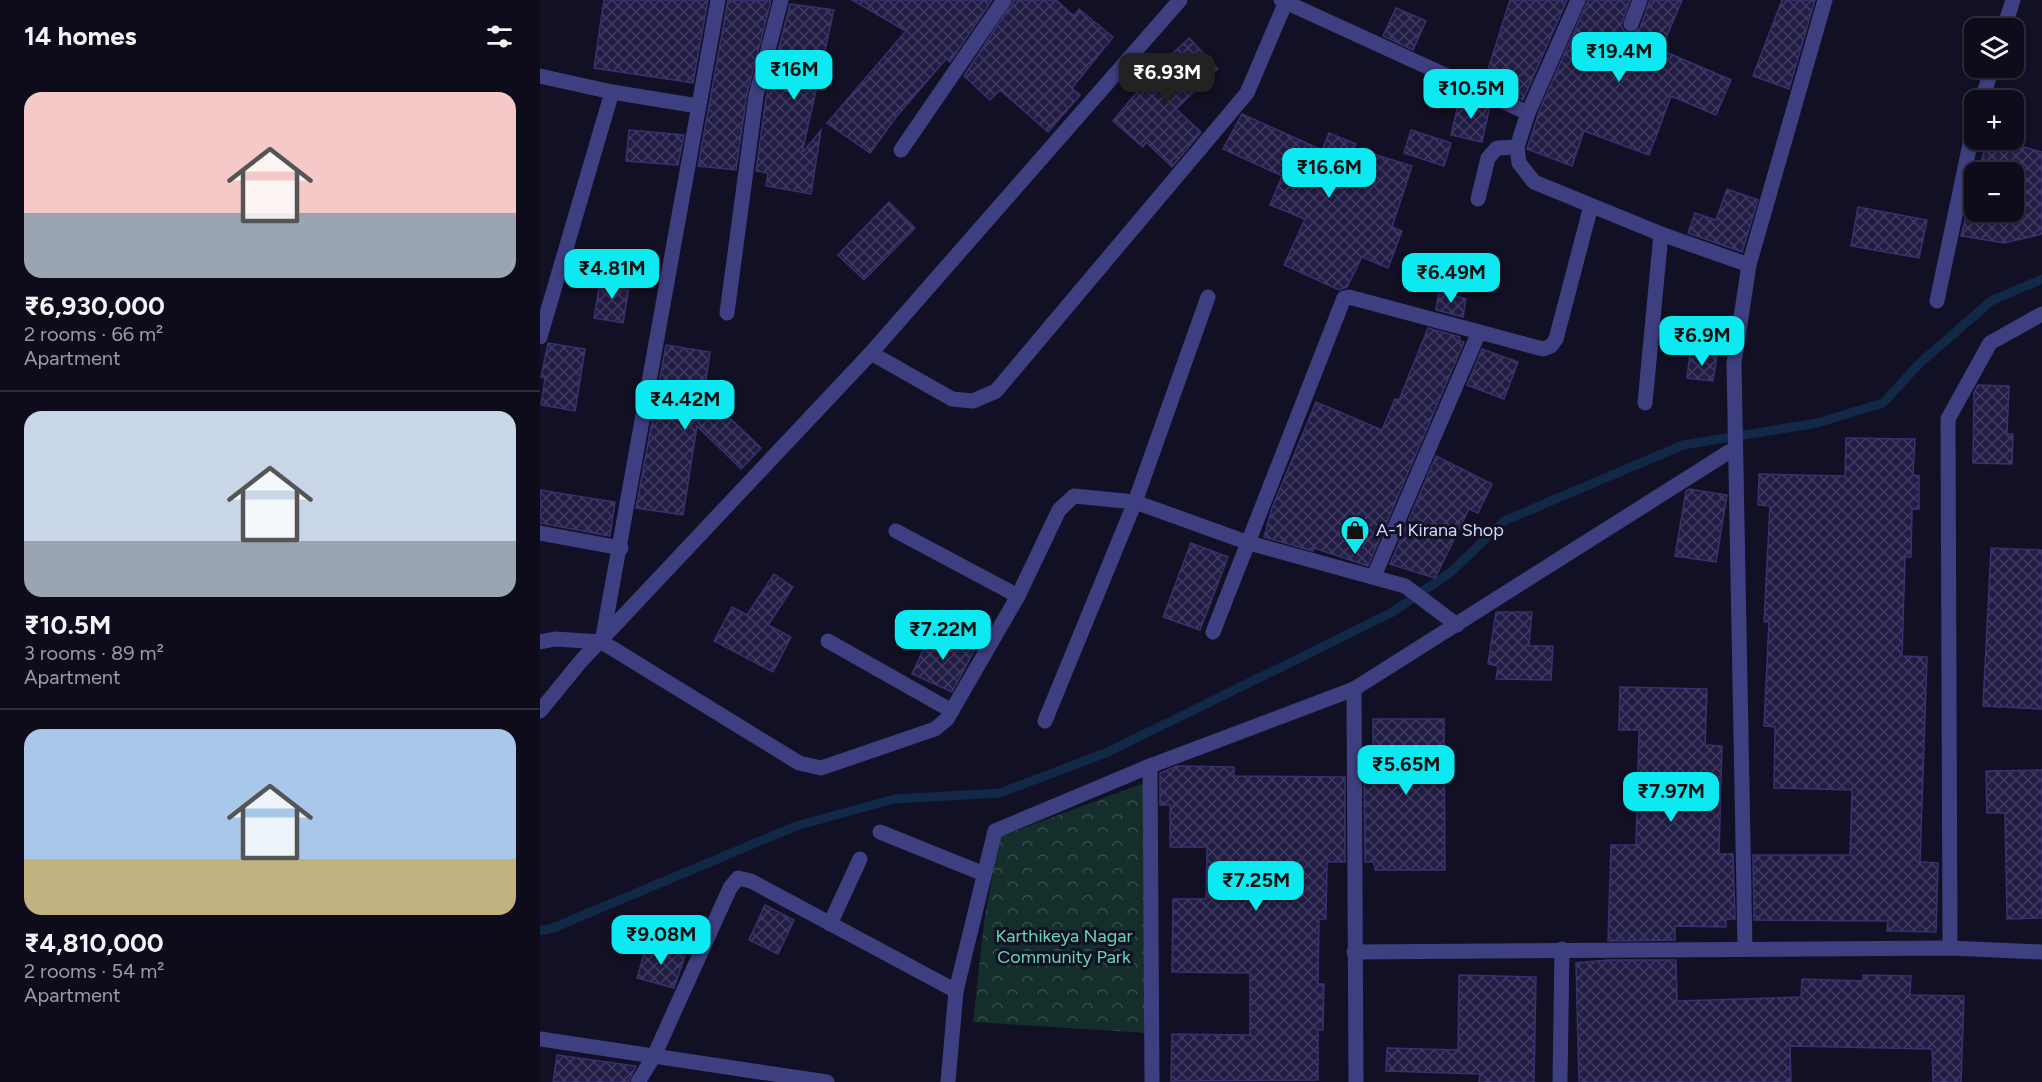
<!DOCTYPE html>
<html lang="en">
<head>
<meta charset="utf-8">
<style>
  :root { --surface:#0e0c1b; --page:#171524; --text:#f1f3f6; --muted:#9b9ba3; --line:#2e2c3a; --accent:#0de9f1 }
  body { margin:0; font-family:Figtree,sans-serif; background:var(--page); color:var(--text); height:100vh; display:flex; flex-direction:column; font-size:22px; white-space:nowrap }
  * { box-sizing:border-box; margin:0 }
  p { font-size:20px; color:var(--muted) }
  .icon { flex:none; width:33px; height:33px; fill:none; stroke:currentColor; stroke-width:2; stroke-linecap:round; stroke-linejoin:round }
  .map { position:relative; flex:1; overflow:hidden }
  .drawer { display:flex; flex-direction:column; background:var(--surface); width:540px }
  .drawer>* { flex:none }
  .buttons { position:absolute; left:1424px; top:18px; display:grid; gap:12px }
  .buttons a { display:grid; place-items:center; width:60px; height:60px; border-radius:12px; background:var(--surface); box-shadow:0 2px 4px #0004,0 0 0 2px var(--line); font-size:30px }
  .price { position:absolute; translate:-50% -51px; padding:0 14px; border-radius:12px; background:var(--accent); color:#111; font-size:20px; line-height:39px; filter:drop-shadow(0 2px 3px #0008) }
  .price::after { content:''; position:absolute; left:50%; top:36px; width:18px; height:14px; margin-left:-9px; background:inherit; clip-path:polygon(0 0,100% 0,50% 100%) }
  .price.on { background:#222; color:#fff }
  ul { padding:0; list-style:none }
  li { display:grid; align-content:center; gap:12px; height:318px; padding:0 24px }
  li+li { border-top:2px solid var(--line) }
  li span { display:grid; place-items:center; height:186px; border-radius:18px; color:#555 }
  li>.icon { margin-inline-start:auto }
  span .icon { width:108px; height:108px; fill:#fffc; stroke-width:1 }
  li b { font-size:26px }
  h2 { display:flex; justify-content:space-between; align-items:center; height:72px; padding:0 24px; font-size:26px }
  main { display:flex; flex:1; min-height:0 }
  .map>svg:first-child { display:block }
  .park { fill:url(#park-crowns) }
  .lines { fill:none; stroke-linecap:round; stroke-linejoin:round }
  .stream { stroke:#112947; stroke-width:9 }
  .building { fill:url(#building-cross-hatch); stroke:#39306f; stroke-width:1.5 }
  .minor { stroke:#3e3f80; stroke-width:15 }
  .tertiary { stroke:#3e3f80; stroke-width:15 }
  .labels { text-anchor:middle; stroke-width:6; stroke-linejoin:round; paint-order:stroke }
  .poi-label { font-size:18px; fill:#d7d6fd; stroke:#121024; text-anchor:start }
  .park-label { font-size:18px; fill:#65d9b5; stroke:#121024 }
</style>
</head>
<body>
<main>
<section class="drawer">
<h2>14 homes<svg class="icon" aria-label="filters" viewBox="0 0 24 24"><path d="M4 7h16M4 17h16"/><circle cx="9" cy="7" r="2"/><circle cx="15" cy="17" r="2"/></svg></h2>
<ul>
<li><span style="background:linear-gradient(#f6c9c9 65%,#9aa5b1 0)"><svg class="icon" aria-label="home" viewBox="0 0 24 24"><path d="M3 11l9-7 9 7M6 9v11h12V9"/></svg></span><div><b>₹6,930,000</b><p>2 rooms · 66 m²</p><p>Apartment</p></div></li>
<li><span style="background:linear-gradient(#c9d6e8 70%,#9aa5b1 0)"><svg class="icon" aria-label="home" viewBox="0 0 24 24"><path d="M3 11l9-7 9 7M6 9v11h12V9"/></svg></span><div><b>₹10.5M</b><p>3 rooms · 89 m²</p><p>Apartment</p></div></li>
<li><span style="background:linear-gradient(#a9c7e8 70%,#c2b280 0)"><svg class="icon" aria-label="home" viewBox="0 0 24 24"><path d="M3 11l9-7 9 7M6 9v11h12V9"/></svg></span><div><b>₹4,810,000</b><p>2 rooms · 54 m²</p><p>Apartment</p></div></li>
</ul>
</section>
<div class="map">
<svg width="1502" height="1082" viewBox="0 0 1502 1082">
  <defs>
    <pattern id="park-crowns" width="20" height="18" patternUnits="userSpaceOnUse" patternTransform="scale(1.5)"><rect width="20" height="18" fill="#132e2b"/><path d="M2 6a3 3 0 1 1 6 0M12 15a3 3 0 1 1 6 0" fill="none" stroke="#354c4b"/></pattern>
    <pattern id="building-cross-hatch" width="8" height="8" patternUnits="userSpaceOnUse" patternTransform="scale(1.5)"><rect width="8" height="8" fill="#221d44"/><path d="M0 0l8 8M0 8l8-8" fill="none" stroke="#413d60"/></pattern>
  </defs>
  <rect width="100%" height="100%" fill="#121024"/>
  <polygon class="park" points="604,783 607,1033 433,1022 444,923 459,837"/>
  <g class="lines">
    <polyline class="stream" points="0,931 13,928 256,826 354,799 460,793 568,752 851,613 911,572 964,521 1143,445 1277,423 1343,403 1380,363 1451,301 1502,279"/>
  </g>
  <g class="building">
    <polygon points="64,0 168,0 153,83 54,68"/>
    <polygon points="188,0 231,1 207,94 196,170 158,166"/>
    <polygon points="312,0 452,0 410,62 406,59 356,117 330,153 287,123 366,31"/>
    <polygon points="474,0 516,0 534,16 539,9 573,37 532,88 540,95 508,132 460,90 450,100 424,76"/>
    <polygon points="970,0 1027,0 983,100 944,82"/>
    <polygon points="1048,0 1090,0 1081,25 1084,31 1092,34 1100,28 1110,0 1142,0 1121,50 1191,80 1176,115 1131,96 1109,155 1044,131 1032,166 987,149 1000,109"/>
    <polygon points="1242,0 1275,0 1249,89 1213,76"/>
    <polygon points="250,4 294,10 262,153 281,130 271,194 226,186 228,173 216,171 226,98"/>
    <polygon points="856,8 886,21 873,50 843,36"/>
    <polygon points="649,38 678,69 636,109 661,132 632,167 606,142 603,147 573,121 616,69"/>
    <polygon points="920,96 950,106 942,142 911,135"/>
    <polygon points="702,114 782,150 789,133 816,144 814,148 872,166 852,227 862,231 848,268 822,257 807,287 799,290 744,265 765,219 730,205 742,176 683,149"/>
    <polygon points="89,130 144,135 138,165 86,161"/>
    <polygon points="871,130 911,143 904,166 864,153"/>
    <polygon points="1448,140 1459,140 1502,152 1502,234 1464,243 1421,236 1434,186 1434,212 1473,212 1473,172 1438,172"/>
    <polygon points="1187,189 1218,200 1202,252 1148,233 1155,213 1176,220"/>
    <polygon points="349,202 375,228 324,280 298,255"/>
    <polygon points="1318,207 1387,220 1379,258 1311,246"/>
    <polygon points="61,276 90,281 83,323 54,318"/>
    <polygon points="899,291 926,299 923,317 896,310"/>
    <polygon points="888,328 920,337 919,340 924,342 828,566 774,548 773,551 724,537 732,508 776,402 842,430 855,399 859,400"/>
    <polygon points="8,343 45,349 35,411 1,405 5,378 1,377"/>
    <polygon points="126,345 170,352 164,393 221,448 201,469 157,426 143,515 96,508"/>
    <polygon points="942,349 978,362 964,399 927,385"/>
    <polygon points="1150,352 1177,356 1173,381 1147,378"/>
    <polygon points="1438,385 1469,386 1467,434 1473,434 1472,464 1433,463 1434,393"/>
    <polygon points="1306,438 1375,439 1373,475 1379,476 1379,509 1372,509 1371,557 1365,557 1362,656 1387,657 1380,862 1398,863 1396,932 1347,931 1348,921 1214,920 1213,855 1310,855 1312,790 1234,788 1235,727 1224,726 1229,622 1224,622 1230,506 1218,505 1219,474 1305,476"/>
    <polygon points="896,456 952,484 938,513 929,509 895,578 850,564"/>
    <polygon points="1149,489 1187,495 1176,562 1135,556 1146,491"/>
    <polygon points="0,490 75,502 70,536 0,523"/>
    <polygon points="651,543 688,557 660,630 623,617"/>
    <polygon points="1451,548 1502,550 1502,709 1443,706"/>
    <polygon points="234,574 253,587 228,625 251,637 233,672 174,641 192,607 207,615"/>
    <polygon points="956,612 992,612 989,646 1013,646 1011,680 956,679 958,666 948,664"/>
    <polygon points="393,629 435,649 412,692 372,674"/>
    <polygon points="1080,687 1167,689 1165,745 1182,746 1179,854 1193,854 1195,919 1186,919 1186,927 1135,926 1135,940 1068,941 1071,845 1096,845 1099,730 1079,730"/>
    <polygon points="833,719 904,719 905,870 835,870 834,862 825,862 824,777 833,777"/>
    <polygon points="637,766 694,767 694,776 805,777 805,862 787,862 786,919 779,919 778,984 784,984 783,1030 778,1030 778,1080 631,1081 632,1034 710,1035 710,973 632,972 633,899 666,899 667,847 630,847 630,805 620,805 620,773"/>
    <polygon points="1502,770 1502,918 1467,919 1465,813 1447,813 1446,771"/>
    <polygon points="225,905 254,920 238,954 209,940"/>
    <polygon points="107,944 145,956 134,988 97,978"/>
    <polygon points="1068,960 1136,960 1137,1001 1261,997 1262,979 1323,981 1323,975 1371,976 1370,995 1424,996 1421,1082 1393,1082 1392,1049 1250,1046 1251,1082 1039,1082 1036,963"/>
    <polygon points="919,975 996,977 994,1082 939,1082 940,1074 846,1071 847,1048 918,1050"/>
    <polygon points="17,1055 96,1066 88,1082 13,1082"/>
  </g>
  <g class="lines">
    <g class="minor">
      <polyline points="178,0 62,642 259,763 281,768 395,729 407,719 478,596 519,510 534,496 595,502 709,543 865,586 917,625"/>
      <polyline points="741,0 988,113"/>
      <polyline points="1038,0 988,113 977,147 979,163 994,182 1121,234 1209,265"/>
      <polyline points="1091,24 1100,0"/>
      <polyline points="1464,28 1473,0"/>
      <polyline points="0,76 72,92 158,106"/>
      <polyline points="1442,100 1452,68"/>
      <polyline points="361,150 464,0"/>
      <polyline points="938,199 948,158 957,148 977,147"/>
      <polyline points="1397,301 1434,125"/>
      <polyline points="187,313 216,96 241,0"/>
      <polyline points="0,337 72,92"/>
      <polyline points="331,353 412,399 433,401 456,391 707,93 745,4"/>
      <polyline points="1105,403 1121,234"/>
      <polyline points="356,531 478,596"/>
      <polyline points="0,533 81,548"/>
      <polyline points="834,576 939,332"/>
      <polyline points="673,632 804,298 809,297 1003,349 1011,346 1016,339 1051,206"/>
      <polyline points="288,641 412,711"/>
      <polyline points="0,642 15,639 62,642"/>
      <polyline points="814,689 816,1082"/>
      <polyline points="505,721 595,502 668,297"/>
      <polyline points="610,766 612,1082"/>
      <polyline points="340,832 444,874"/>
      <polyline points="290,924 320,859"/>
      <polyline points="1205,948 1194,363 1209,265 1285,0"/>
      <polyline points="1410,948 1408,419 1450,343 1502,314"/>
      <polyline points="814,952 1410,948 1502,952"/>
      <polyline points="0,1039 287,1082"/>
      <polyline points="98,1082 114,1056 190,888 198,878 211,881 416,991"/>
      <polyline points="408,1082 416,991 455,831 610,766 814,689 1195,448"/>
      <polyline points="1020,1082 1022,949"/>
    </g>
    <polyline class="tertiary" points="0,711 41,661 331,353 640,0"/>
  </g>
  <defs>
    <g id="shop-pin" transform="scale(1.5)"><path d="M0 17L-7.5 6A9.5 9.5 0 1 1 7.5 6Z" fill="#0de9f1" stroke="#121024"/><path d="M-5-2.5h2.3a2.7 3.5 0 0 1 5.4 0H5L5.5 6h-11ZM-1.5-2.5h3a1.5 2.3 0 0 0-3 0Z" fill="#111"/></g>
  </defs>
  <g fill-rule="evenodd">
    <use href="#shop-pin" x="815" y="530"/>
  </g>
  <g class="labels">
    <g class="poi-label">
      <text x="836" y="536">A-1 Kirana Shop</text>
    </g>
    <g class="park-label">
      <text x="524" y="942">Karthikeya Nagar<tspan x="524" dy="21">Community Park</tspan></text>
    </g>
  </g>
</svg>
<div class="buttons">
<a><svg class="icon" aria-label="layers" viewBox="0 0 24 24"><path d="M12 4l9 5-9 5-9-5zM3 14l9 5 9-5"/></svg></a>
<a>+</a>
<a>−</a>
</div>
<b class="price" style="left:1079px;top:83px">₹19.4M</b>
<b class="price" style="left:254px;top:101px">₹16M</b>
<b class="price on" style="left:627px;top:104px">₹6.93M</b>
<b class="price" style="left:931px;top:120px">₹10.5M</b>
<b class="price" style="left:789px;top:199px">₹16.6M</b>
<b class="price" style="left:72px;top:300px">₹4.81M</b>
<b class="price" style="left:911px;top:304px">₹6.49M</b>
<b class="price" style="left:1162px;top:367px">₹6.9M</b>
<b class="price" style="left:145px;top:431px">₹4.42M</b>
<b class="price" style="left:403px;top:661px">₹7.22M</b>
<b class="price" style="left:866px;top:796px">₹5.65M</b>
<b class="price" style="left:1131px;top:823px">₹7.97M</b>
<b class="price" style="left:716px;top:912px">₹7.25M</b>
<b class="price" style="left:121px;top:966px">₹9.08M</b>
</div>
</main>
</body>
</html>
